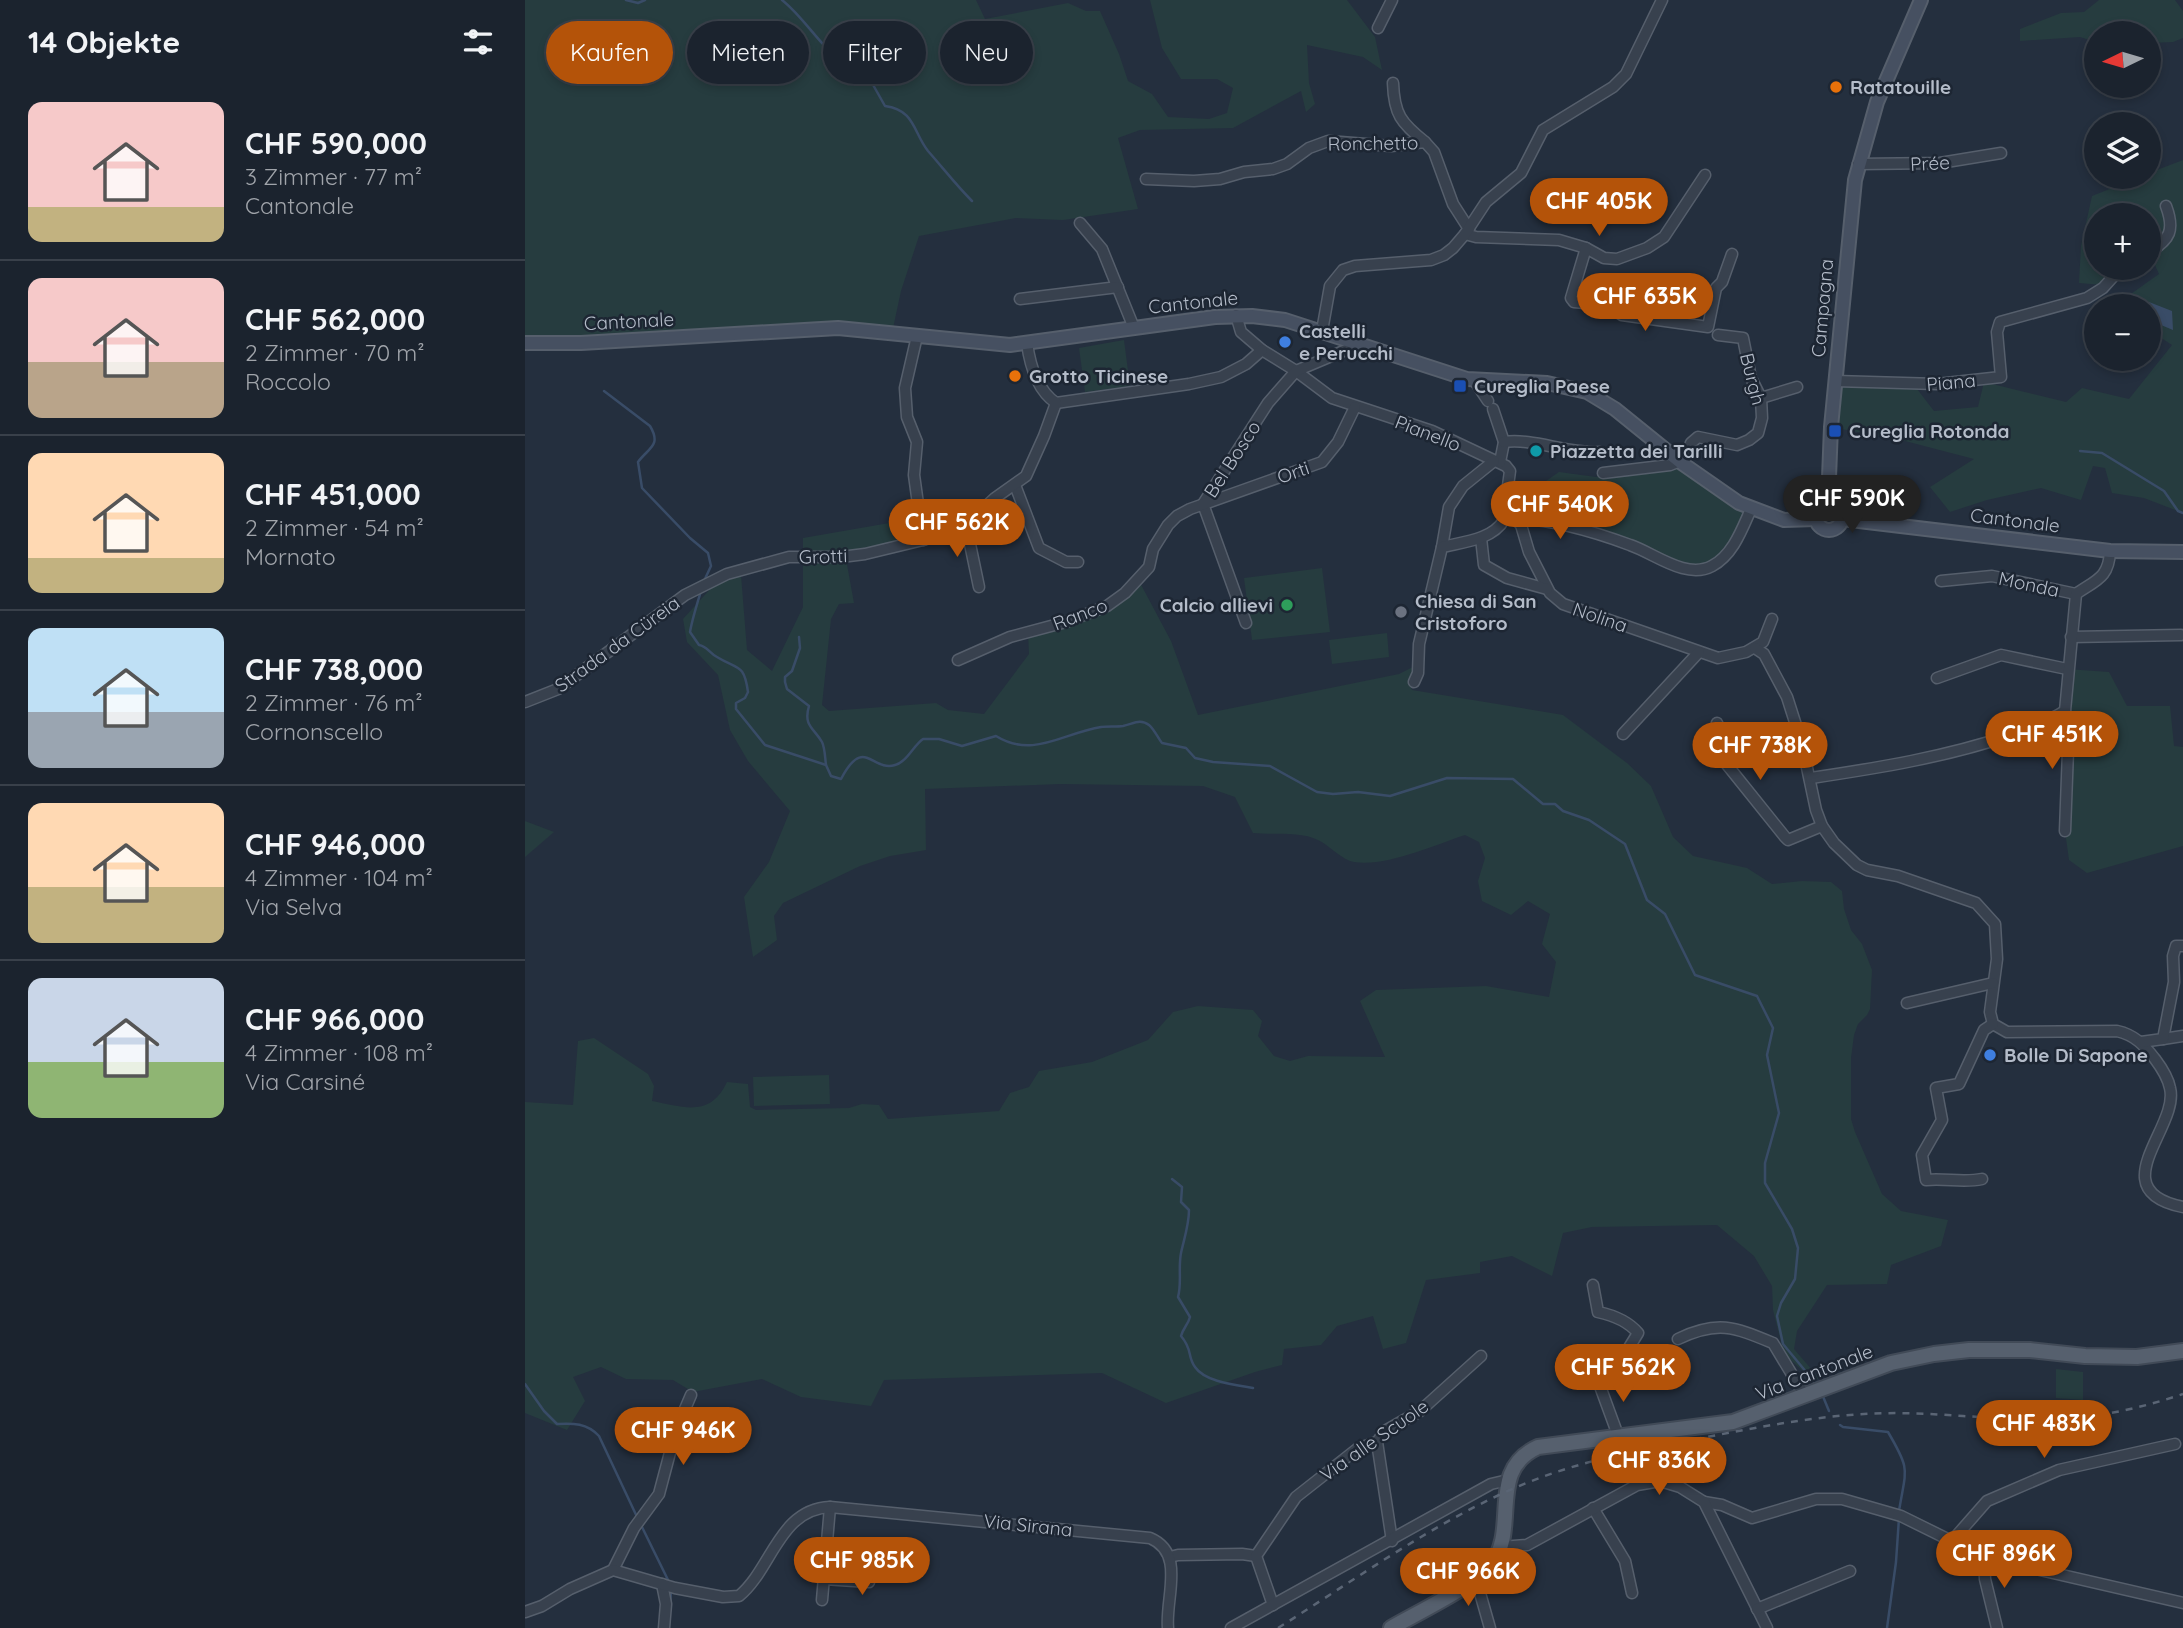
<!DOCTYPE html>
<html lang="de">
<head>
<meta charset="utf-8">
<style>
  :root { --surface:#1b232e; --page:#282f3a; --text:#f1f3f6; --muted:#a0a4aa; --line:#39404a; --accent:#b45309 }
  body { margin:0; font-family:Quicksand,sans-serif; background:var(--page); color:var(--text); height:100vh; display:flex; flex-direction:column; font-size:26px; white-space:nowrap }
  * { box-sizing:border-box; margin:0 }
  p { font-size:23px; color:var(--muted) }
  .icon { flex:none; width:38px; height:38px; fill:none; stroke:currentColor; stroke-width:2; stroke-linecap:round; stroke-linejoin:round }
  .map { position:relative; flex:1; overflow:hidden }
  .panel { display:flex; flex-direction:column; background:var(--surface); width:525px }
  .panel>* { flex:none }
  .guide { position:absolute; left:21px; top:21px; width:665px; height:63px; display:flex; gap:14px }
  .needle { width:46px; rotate:265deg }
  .buttons { position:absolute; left:1559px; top:21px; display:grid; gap:14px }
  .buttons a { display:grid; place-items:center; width:77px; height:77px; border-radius:50%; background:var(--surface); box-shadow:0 4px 10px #0003,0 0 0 2px var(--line); font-size:35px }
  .price { position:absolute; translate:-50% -60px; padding:0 16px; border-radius:24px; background:var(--accent); color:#fff; font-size:23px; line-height:46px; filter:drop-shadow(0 2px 4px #0008) }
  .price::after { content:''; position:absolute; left:50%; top:42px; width:21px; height:16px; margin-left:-10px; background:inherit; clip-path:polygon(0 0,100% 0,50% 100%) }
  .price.selected { background:#222; color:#fff }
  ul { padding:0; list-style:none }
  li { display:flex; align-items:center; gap:21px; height:175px; padding:0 28px }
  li+li { border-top:2px solid var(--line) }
  li span { display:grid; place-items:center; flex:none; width:196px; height:140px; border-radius:14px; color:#555 }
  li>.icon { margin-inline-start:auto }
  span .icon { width:84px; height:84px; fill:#fffc; stroke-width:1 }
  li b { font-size:30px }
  h2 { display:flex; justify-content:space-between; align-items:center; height:84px; padding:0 28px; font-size:30px }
  .tag { padding:0 24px; border-radius:32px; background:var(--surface); box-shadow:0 4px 10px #0003,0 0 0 2px var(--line); font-size:24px; line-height:63px }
  .tag.selected { background:var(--accent); color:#fff }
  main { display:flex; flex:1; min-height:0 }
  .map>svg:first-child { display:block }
  .green { fill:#263c3f }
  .water { fill:#394c67 }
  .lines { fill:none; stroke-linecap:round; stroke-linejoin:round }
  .stream { stroke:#394c67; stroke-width:2.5 }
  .street-casing { stroke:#565f6c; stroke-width:13 }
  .secondary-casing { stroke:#565f6c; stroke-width:16 }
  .primary-casing { stroke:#414a57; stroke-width:18 }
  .street { stroke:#38414e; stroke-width:10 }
  .secondary { stroke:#465061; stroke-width:12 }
  .primary { stroke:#56606e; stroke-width:14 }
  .rail { stroke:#5a6575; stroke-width:2.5; stroke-dasharray:7 7; stroke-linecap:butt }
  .food-dot { fill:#e8710a; stroke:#1d2633; stroke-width:2.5 }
  .shop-dot { fill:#3f7fe0; stroke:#1d2633; stroke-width:2.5 }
  .transit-dot { fill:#1a4fb4; stroke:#1d2633; stroke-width:2.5 }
  .culture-dot { fill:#0f9aa8; stroke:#1d2633; stroke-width:2.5 }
  .leisure-dot { fill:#2e9e5b; stroke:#1d2633; stroke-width:2.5 }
  .worship-dot { fill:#6b7280; stroke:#1d2633; stroke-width:2.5 }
  .labels { text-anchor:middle; stroke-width:5; stroke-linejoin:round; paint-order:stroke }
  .poi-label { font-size:19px; font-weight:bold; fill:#b4bcc9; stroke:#1d2633; text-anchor:start }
  .street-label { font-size:19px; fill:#b4bcc9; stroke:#1d2633 }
</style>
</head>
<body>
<main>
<section class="panel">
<h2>14 Objekte<svg class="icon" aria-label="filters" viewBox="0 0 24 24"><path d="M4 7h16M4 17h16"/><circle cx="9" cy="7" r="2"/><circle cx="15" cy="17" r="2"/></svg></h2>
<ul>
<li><span style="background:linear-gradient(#f6c9c9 75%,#c2b280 0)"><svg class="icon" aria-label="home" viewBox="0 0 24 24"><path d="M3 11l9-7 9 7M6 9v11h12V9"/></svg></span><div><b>CHF 590,000</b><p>3 Zimmer · 77 m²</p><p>Cantonale</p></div></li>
<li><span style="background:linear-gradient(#f6c9c9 60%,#b9a48a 0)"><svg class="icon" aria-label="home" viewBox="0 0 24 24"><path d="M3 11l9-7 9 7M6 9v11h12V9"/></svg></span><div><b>CHF 562,000</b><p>2 Zimmer · 70 m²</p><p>Roccolo</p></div></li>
<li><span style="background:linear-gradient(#ffd9b3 75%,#c2b280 0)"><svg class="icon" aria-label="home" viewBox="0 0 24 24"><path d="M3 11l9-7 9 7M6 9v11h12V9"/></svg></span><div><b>CHF 451,000</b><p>2 Zimmer · 54 m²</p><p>Mornato</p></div></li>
<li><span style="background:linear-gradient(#bfe0f5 60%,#9aa5b1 0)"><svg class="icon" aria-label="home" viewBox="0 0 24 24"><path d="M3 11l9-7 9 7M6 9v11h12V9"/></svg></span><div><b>CHF 738,000</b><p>2 Zimmer · 76 m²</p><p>Cornonscello</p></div></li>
<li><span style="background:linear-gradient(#ffd9b3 60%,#c2b280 0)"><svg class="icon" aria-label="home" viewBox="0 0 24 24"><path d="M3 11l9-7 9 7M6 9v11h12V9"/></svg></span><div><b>CHF 946,000</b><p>4 Zimmer · 104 m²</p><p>Via Selva</p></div></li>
<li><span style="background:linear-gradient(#c9d6e8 60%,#8fb573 0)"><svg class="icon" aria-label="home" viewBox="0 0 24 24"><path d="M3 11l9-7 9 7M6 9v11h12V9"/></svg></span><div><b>CHF 966,000</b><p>4 Zimmer · 108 m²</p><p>Via Carsiné</p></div></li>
</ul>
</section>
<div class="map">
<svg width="1658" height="1628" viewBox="0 0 1658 1628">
  <rect width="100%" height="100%" fill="#242f3e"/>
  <g class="green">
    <polygon points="0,0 451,0 460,19 543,3 561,11 575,11 594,54 603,81 627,94 643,117 684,119 702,113 708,88 692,79 656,79 637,48 625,0 822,0 850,37 857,70 838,57 782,45 784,83 790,104 781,112 776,91 708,128 615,130 593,138 613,209 538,220 491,218 394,236 376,291 367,333 323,328 0,343"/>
    <polygon points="1574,0 1650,0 1658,11 1658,38 1648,42 1624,43 1624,33 1572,33 1571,42 1555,37 1495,41 1495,29 1536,13 1559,12"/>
    <polygon points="1658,160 1658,513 1619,498 1587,493 1580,468 1568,466 1556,500 1516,488 1462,500 1425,512 1405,487 1449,459 1380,441 1306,427 1310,381 1389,385 1409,411 1453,407 1459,382 1541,402 1557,388 1604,399 1647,345 1624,330 1624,306 1589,306 1634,274 1624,252 1624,215 1572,215 1572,268 1597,268 1577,285 1554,283 1556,246 1567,196 1615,177 1624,177 1624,173"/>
    <polygon points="599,340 605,386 560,392 554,348"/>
    <polygon points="1155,461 1226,509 1204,551 1172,569 1106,545 1003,518 1011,481 1021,481 1034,472 1071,477"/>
    <path d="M393 518 398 540 321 559 329 603 314 604 306 619 297 705 304 711 411 703 423 710 459 714 504 654 503 632 564 614 613 579 646 641 673 715 874 674 888 667 891 673 883 681 887 690 1038 715 1102 763 1126 786 1148 837 1168 856 1222 868 1247 884 1277 881 1306 882 1317 891 1319 909 1326 930 1337 944 1347 970 1345 1009 1342 1015 1333 1024 1329 1035 1326 1058V1119L1330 1132 1357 1194 1376 1211 1423 1220 1416 1246 1366 1265 1362 1284 1302 1285 1272 1331 1269 1349 1294 1378 1289 1381 1259 1354 1248 1310 1247 1286 1229 1256 1192 1225 1067 1227 1038 1233 1027 1276 987 1256 955 1262V1273L901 1280 881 1343 858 1349 848 1316 812 1326 796 1345 759 1349 757 1365 730 1372 641 1403 577 1373 359 1380 346 1406 276 1397 237 1379 168 1392 148 1380 101 1379 76 1367 48 1377 60 1401 42 1430 0 1413V1102L48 1105 53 1041 69 1038 123 1074 129 1086 127 1101C159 1107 185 1118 202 1082L223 1084 225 1107 231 1110 324 1108 337 1104 354 1105 363 1119 474 1111 485 1093 504 1087 514 1071 567 1062 623 1040 648 1012 673 1006 728 1010 737 1021 733 1036 749 1056 765 1061 783 1056 860 1057 835 1001 851 990 961 986 1024 997 1031 962 1017 944 1025 914 1003 901 986 915 957 901 953 881 960 858 954 842 940 835C909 845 862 867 829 862 817 860 804 845 793 840 776 831 748 835 728 833L710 797 678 786 535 784 400 789 401 850 365 856 335 866 258 903 249 916 252 940 228 957 219 897 244 862 265 811 223 761 205 730 193 675 162 642 158 619 188 586 216 575 222 650 247 671 278 607V538Z"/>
    <polygon points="797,568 805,632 727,640 719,578"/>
    <polygon points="862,633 864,657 807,664 804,640"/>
    <polygon points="1542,669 1584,672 1602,706 1645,706 1649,746 1658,747 1658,846 1562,873 1544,860 1540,831"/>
    <polygon points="0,821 29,832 0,857"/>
    <polygon points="304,1075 305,1104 229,1106 228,1077"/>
    <polygon points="1531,1369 1558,1372 1558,1400 1531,1398"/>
  </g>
  <polygon class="water" points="1624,302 1647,311 1648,330 1624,320 1624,306 1613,306"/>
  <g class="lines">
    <g class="stream">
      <polyline points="101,0 113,3 120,0"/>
      <path d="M257 0C281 19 296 49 323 66L326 83 346 77 347 83 360 106C390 110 388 132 403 151 418 168 431 185 447 201"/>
      <path d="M79 391 125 426C137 446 123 448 113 462L117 488 165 538 183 553 186 566 179 581"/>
      <polyline points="1555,451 1577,453 1639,491 1653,511 1658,513"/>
      <path d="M176 591C172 604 167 620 165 632L174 645C182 646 184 653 192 657 213 670 219 663 223 692L220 698 211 703V709L240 745 301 765 306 776 316 779C339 735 347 772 370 765 382 762 388 746 398 739H414L437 746 471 736C508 759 538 733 576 727 583 726 591 727 598 726 608 724 615 718 624 725 629 729 633 738 637 743L661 748 670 758 688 762 745 766 792 792 808 794 833 792 865 796 922 778 988 779 1018 804H1030L1038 811 1064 820 1100 844 1122 900 1140 914 1170 975 1232 996 1248 1028 1242 1055 1254 1113 1240 1163V1183L1267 1229 1273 1248 1270 1279 1256 1303 1252 1316 1258 1344 1292 1385"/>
      <path d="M274 637 275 648 267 671 260 677V682L262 689 284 706C278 726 289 728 297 742 300 748 300 758 301 765"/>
      <path d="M647 1179 657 1187 656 1202 664 1210C664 1225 659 1239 656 1253 653 1268 657 1283 653 1297L665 1317C663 1325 658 1328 656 1336 668 1350 662 1356 670 1367 680 1382 711 1385 728 1388"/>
      <path d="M0 1384 19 1411 32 1424C48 1423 62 1423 74 1436L113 1519"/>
      <polyline points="1297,1394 1304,1411"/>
      <path d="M1315 1425 1318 1427 1363 1432C1386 1471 1381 1468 1374 1511"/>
      <polyline points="116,1525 145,1584"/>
      <polyline points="144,1626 146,1591"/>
      <polyline points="1362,1628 1371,1562 1374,1518"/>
    </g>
    <g class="street-casing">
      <g id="street">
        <polyline points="853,28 867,0"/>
        <path d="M868 83C869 114 876 123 900 142"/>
        <polyline points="1333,164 1415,163 1476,153"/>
        <polyline points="621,179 669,181 695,179 719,172 748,169 762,164 784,148 803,141 866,146 900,142 909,152 928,204 944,229"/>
        <polyline points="555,223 577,249 609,328"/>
        <polyline points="940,234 951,237 1034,240 1061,248 1079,258 1092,259 1122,248 1139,237 1180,175"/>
        <polyline points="1061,248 1046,298 1049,302 1082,305 1097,315 1183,327 1191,288 1197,282 1207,254"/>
        <path d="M1624 252C1645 240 1650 230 1641 206"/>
        <polyline points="495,299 593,287"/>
        <polyline points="711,315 716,332 737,350 771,371 807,398 907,431 981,466 985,471 980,508 996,525 1004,552 1025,593 1038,604 1193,658 1221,652 1238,642 1247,619"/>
        <polyline points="797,331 805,286 818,270 830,266 906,260 919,255 928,248 940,234 961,202 996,173 1018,130 1088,87 1101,74 1137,0"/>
        <polyline points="392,336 380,388 382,417 392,442 389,475 398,540"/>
        <polyline points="949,380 963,401"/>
        <polyline points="1310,381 1412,384 1476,377 1472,332 1475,322 1562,298 1578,288 1596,268"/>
        <polyline points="1236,398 1272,387"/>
        <polyline points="531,403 664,384 696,377 721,364 737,350"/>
        <polyline points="968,409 979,442 975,462"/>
        <path d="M979 442C1010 438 1041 454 1075 452"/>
        <polyline points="1158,464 1166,443 1173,437 1212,445 1224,440 1233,433 1237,418 1236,398 1226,378 1218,338 1193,335"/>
        <polyline points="1078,473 1145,465 1155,461"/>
        <polyline points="490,485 514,548 541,562 553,562"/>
        <polyline points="441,525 454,587"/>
        <polyline points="956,538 959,565 982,578 1022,589"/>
        <polyline points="917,547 924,507 938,486 969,461"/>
        <polyline points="1416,581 1467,576 1551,594"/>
        <polyline points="721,623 678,504 743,403 771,371 835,344"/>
        <polyline points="1546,637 1656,635"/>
        <path d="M1230 648 1239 654 1262 697 1277 744 1291 810 1297 826 1309 843 1332 865 1342 870 1373 876 1451 903 1470 924 1472 959 1465 1012 1468 1024 1482 1032 1592 1031C1610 1035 1619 1045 1630 1059 1636 1067 1643 1078 1645 1088 1655 1127 1575 1190 1658 1207"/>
        <polyline points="433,660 485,637 541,622 582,606 600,593 624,567 628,549 643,525 652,516 665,509 797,462 813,442 830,407"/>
        <polyline points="1412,678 1476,655 1542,669"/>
        <path d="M889 682 893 673 894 644 917 547C938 542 967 540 979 520 1012 514 1073 533 1105 545 1129 553 1161 580 1187 566 1208 555 1217 529 1226 509"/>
        <path d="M0 702 33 689 160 595 202 574 264 557H316L340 554 398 540 441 525 470 498 501 476 519 436 531 403C512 390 505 366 502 343"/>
        <polyline points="1192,723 1195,730 1190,745 1191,751 1260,837 1263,840 1297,826"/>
        <polyline points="1098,734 1174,652"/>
        <path d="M1286 778C1353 768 1421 757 1486 735 1505 728 1523 722 1540 711"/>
        <path d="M1540 831 1543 750 1540 711 1551 594C1571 580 1584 578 1585 551"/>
        <polyline points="1382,1003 1468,983"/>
        <polyline points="1638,1039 1658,1036"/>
        <polyline points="1616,1042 1638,1039 1649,982 1648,956 1651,946 1658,946"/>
        <path d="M1457 1179C1438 1183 1421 1178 1401 1180L1397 1155 1417 1120 1411 1088 1434 1084 1459 1030 1468 1024"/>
        <path d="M1068 1285 1073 1312C1087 1315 1103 1321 1113 1333L1097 1359 1095 1372 1072 1378"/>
        <path d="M1153 1339C1193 1320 1209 1327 1248 1343L1280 1396"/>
        <polyline points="1050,1370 1072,1378"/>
        <polyline points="1072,1378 1094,1438"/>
        <polyline points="852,1442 867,1541"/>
        <polyline points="1179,1502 1197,1505 1227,1518 1291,1499 1317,1499 1376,1516 1459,1557 1658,1603"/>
        <polyline points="1068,1508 1100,1561 1107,1593"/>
        <polyline points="1426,1542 1462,1501 1534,1470 1650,1444"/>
        <polyline points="302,1545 346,1549 346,1552"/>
        <polyline points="976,1547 1002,1545 1112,1485 1135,1481 1155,1487 1179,1502 1242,1628"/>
        <polyline points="645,1557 653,1555 717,1554 731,1556"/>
        <polyline points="1459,1557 1460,1579 1472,1628"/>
        <polyline points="88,1570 109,1528 134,1494 151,1430 166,1395"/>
        <polyline points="299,1579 344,1582 345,1573"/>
        <polyline points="951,1579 965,1628"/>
        <polyline points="137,1584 141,1604 139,1628"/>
        <polyline points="297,1600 305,1507"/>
        <polyline points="748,1605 731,1556 771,1497 832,1449 852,1442 860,1431 895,1411 956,1356"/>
        <polyline points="1232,1609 1325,1571"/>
        <path d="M0 1612 17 1606 45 1589 88 1570 150 1588 198 1597 214 1596C247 1569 254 1509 305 1507L625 1538C661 1553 640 1598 643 1628"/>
        <polyline points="706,1628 966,1484 983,1480"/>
      </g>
    </g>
    <g class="secondary-casing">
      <g id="secondary">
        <polyline points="0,343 56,343 313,328 485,345 690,317 727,316 760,320 942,379 1022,383 1062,392 1090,409 1158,464 1214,503 1259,520 1291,519"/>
        <polyline points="1303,503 1306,427 1330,180 1352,102 1396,0"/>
        <circle cx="1304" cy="517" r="13"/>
        <polyline points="1317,519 1585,551 1658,552"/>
      </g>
    </g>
    <g class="primary-casing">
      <path id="primary" d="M866 1628C890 1614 952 1584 966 1565 995 1529 961 1470 1013 1447L1208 1422 1366 1363 1409 1354 1444 1350H1505L1560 1356 1612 1357 1658 1351"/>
    </g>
    <use href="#street" class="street"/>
    <use href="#secondary" class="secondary"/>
    <use href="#primary" class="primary"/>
    <path class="rail" d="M753 1628C825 1583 897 1531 974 1495 1041 1463 1111 1450 1182 1437 1234 1427 1286 1417 1339 1414 1402 1410 1466 1421 1529 1419 1573 1418 1616 1408 1658 1394"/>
  </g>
  <g class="food-dot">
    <circle cx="1311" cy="87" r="7"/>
    <circle cx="490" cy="376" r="7"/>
  </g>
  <g class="shop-dot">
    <circle cx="760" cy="342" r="7"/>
    <circle cx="1465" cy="1055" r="7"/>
  </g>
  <g class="transit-dot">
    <rect x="928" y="379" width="14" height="14" rx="3.5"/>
    <rect x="1303" y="424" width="14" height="14" rx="3.5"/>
  </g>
  <circle class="culture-dot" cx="1011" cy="451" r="7"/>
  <circle class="leisure-dot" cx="762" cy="605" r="7"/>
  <circle class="worship-dot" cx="876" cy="612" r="7"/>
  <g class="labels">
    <g class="poi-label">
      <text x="1325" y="94">Ratatouille</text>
      <text x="774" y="338">Castelli<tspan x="774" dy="22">e Perucchi</tspan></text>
      <text x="504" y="383">Grotto Ticinese</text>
      <text x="949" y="393">Cureglia Paese</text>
      <text x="1324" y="438">Cureglia Rotonda</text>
      <text x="1025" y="458">Piazzetta dei Tarilli</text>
      <text x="890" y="608">Chiesa di San<tspan x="890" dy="22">Cristoforo</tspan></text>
      <text x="748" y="612" text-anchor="end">Calcio allievi</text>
      <text x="1479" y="1062">Bolle Di Sapone</text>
    </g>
    <g class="street-label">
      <text transform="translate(848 143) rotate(-1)" y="7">Ronchetto</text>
      <text transform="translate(1405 163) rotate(-3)" y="7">Prée</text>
      <text transform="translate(668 302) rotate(-6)" y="7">Cantonale</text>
      <text transform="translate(1297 308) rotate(-85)" y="7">Campagna</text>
      <text transform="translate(104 321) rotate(-3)" y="7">Cantonale</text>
      <text transform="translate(1228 379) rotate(76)" y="7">Burgh</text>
      <text transform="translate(1426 382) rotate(-5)" y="7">Piana</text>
      <text transform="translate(903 433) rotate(21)" y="7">Pianello</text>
      <text transform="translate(707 459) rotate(-57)" y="7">Bel Bosco</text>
      <text transform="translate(768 472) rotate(-19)" y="7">Orti</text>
      <text transform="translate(1490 520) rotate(7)" y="7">Cantonale</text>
      <text transform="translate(298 556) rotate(-2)" y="7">Grotti</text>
      <text transform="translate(1504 584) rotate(12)" y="7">Monda</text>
      <text transform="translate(555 614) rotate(-21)" y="7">Ranco</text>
      <text transform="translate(1075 617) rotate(19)" y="7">Nolina</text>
      <text transform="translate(92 644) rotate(-36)" y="7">Strada da Cüreia</text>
      <text transform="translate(1289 1372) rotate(-21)" y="7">Via Cantonale</text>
      <text transform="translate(849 1440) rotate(-35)" y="7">Via alle Scuole</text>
      <text transform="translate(503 1525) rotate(6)" y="7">Via Sirana</text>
    </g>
  </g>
</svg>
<div class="buttons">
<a><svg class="needle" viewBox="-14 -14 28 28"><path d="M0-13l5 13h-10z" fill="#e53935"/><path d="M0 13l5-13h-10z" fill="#a0a4aa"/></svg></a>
<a><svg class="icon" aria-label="layers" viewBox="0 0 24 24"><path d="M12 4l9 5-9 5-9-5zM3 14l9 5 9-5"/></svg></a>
<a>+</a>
<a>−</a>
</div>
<b class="price" style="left:1074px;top:238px">CHF 405K</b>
<b class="price" style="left:1120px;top:333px">CHF 635K</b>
<b class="price selected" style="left:1327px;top:535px">CHF 590K</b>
<b class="price" style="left:1035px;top:541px">CHF 540K</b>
<b class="price" style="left:432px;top:559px">CHF 562K</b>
<b class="price" style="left:1527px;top:771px">CHF 451K</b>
<b class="price" style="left:1235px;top:782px">CHF 738K</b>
<b class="price" style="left:1098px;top:1404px">CHF 562K</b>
<b class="price" style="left:1519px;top:1460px">CHF 483K</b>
<b class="price" style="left:158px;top:1467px">CHF 946K</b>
<b class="price" style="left:1134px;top:1497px">CHF 836K</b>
<b class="price" style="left:1479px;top:1590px">CHF 896K</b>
<b class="price" style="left:337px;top:1597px">CHF 985K</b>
<b class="price" style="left:943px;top:1608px">CHF 966K</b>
<div class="guide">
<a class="tag selected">Kaufen</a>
<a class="tag">Mieten</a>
<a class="tag">Filter</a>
<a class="tag">Neu</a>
</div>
</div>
</main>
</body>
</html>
